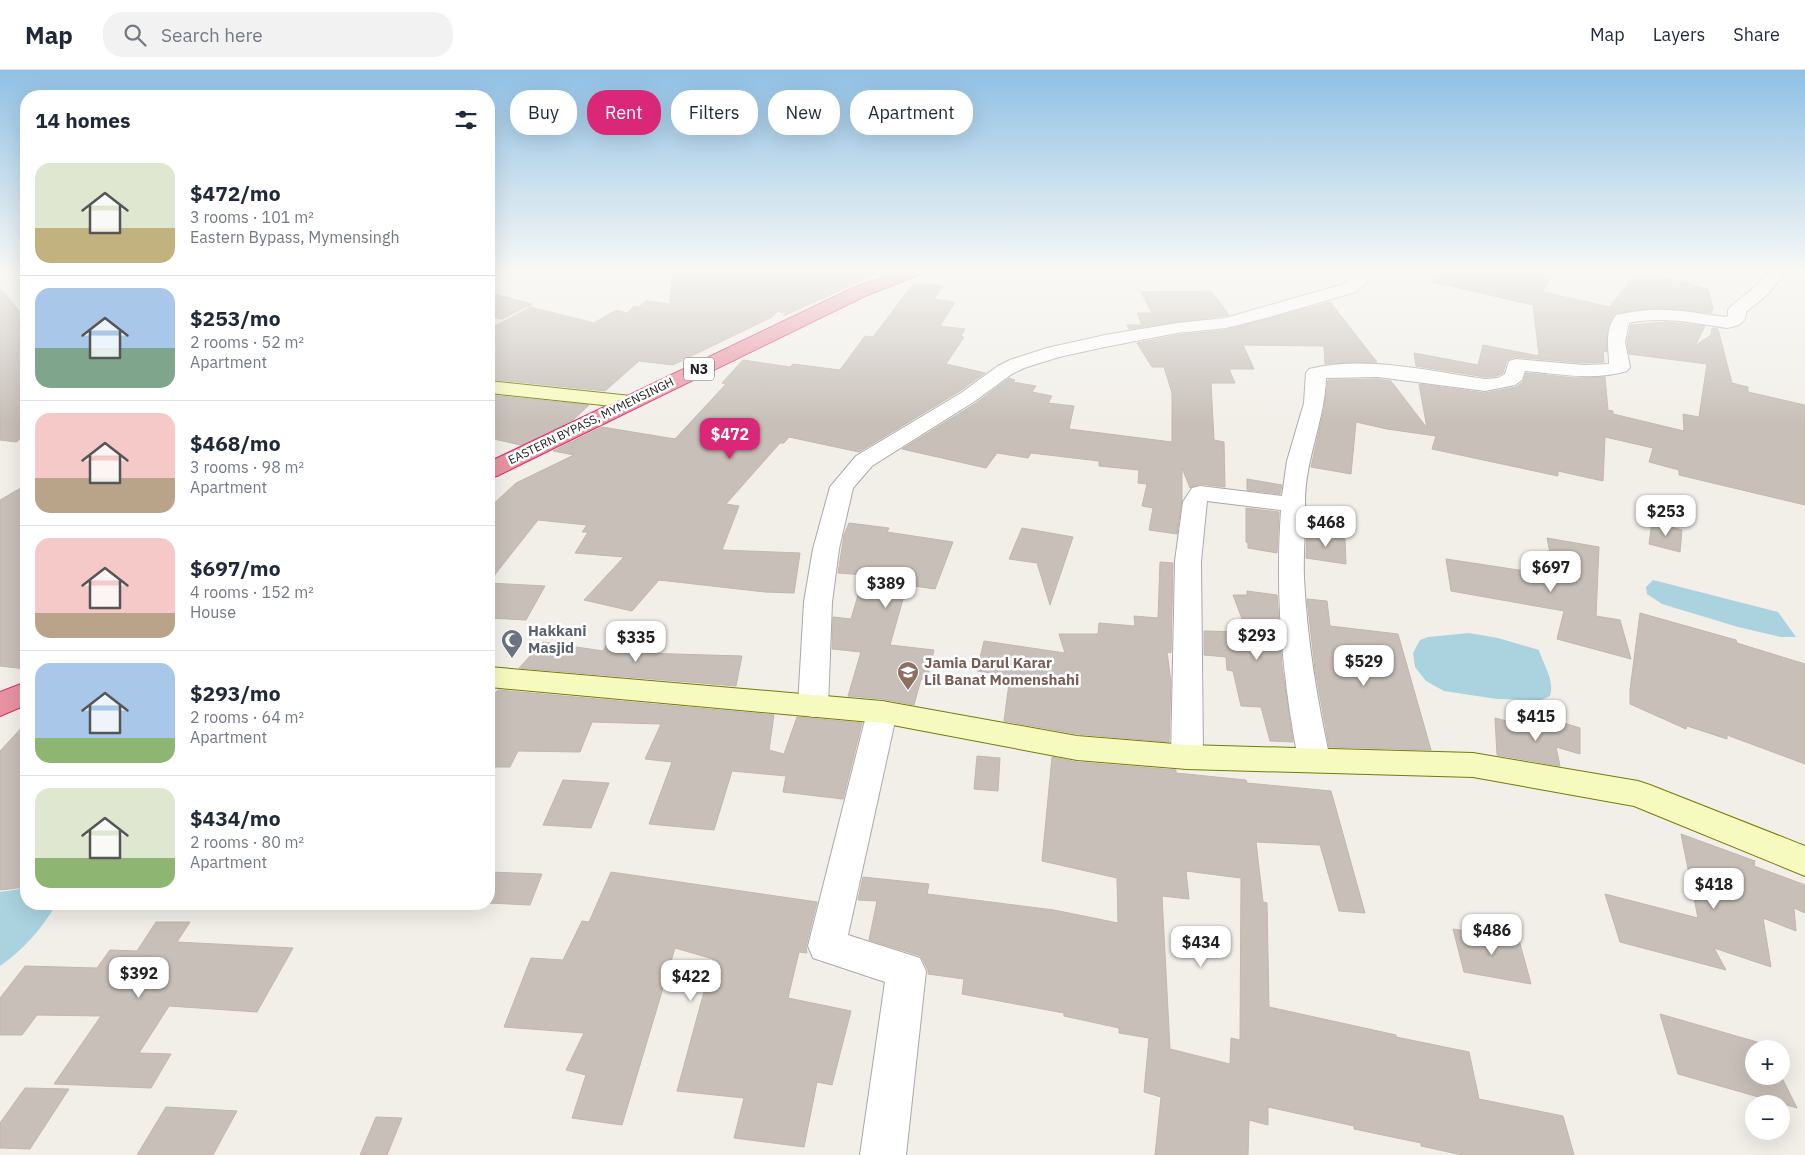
<!DOCTYPE html>
<html lang="en">
<head>
<meta charset="utf-8">
<style>
  :root { --surface:#fff; --page:#f2f2f3; --text:#1f2937; --muted:#747a83; --line:#e0e1e3; --accent:#db2777 }
  body { margin:0; font-family:"IBM Plex Sans",sans-serif; background:var(--page); color:var(--text); height:100vh; display:flex; flex-direction:column; font-size:19px; white-space:nowrap }
  * { box-sizing:border-box; margin:0 }
  p { font-size:16px; color:var(--muted) }
  .icon { flex:none; width:28px; height:28px; fill:none; stroke:currentColor; stroke-width:2; stroke-linecap:round; stroke-linejoin:round }
  .map { position:relative; flex:1; overflow:hidden }
  .side { position:absolute; left:20px; top:20px; width:475px; height:820px; display:flex; flex-direction:column; background:var(--surface); border-radius:20px; box-shadow:0 5px 20px #0002 }
  .side>* { flex:none }
  .hud { position:absolute; left:510px; top:20px; width:475px; height:45px; display:flex; gap:10px }
  .tools { position:absolute; left:1745px; top:970px; display:grid; gap:10px }
  .tools a { display:grid; place-items:center; width:45px; height:45px; border-radius:50%; background:var(--surface); box-shadow:0 5px 20px #0002; font-size:25px }
  .price { position:absolute; translate:-50% -42px; padding:0 11px; border-radius:10px; background:#fff; color:#222; font-size:16px; line-height:32px; filter:drop-shadow(0 1px 2px #0008) }
  .price::after { content:''; position:absolute; left:50%; top:30px; width:15px; height:11px; margin-left:-8px; background:inherit; clip-path:polygon(0 0,100% 0,50% 100%) }
  .price.current { background:var(--accent); color:#fff }
  ul { padding:0; list-style:none }
  li { display:flex; align-items:center; gap:15px; height:125px; padding:0 15px }
  li+li { border-top:1px solid var(--line) }
  li span { display:grid; place-items:center; flex:none; width:140px; height:100px; border-radius:15px; color:#555 }
  li>.icon { margin-inline-start:auto }
  span .icon { width:60px; height:60px; fill:#fffc; stroke-width:1 }
  li b { font-size:21px }
  h2 { display:flex; justify-content:space-between; align-items:center; height:60px; padding:0 15px; font-size:21px }
  .tag { padding:0 18px; border-radius:20px; background:var(--surface); box-shadow:0 5px 20px #0002; font-size:18px; line-height:45px }
  .tag.current { background:var(--accent); color:#fff }
  header { display:flex; align-items:center; gap:30px; box-sizing:border-box; height:70px; padding:0 25px; background:var(--surface); border-bottom:1px solid var(--line) }
  header strong { font-size:24px }
  nav { display:flex; gap:28px; margin-inline-start:auto; font-size:18px }
  .search { width:350px; height:45px; background:var(--page); display:flex; align-items:center; gap:12px; box-sizing:border-box; padding:0 18px; border-radius:20px; color:var(--muted); font-size:19px }
  .map>svg:first-child { display:block }
  .water { fill:#aad3df }
  .building { fill:#c7bfb8; stroke:#c4b6ab; fill-rule:evenodd }
  .lines { fill:none; stroke-linecap:round; stroke-linejoin:round }
  .street-casing { stroke:#a9a9a9; stroke-width:2 }
  .secondary-casing { stroke:#707d05; stroke-width:2 }
  .highway-casing { stroke:#dc2a67; stroke-width:2 }
  .street { fill:#fff; fill-rule:evenodd }
  .secondary { fill:#f7fabf; fill-rule:evenodd }
  .highway { fill:#e892a2; fill-rule:evenodd }
  .labels { text-anchor:middle; stroke-width:5; stroke-linejoin:round; paint-order:stroke }
  .far-street-label { font-size:12px; fill:#222; stroke:#fff }
  .shield { fill:#fff; stroke:#646464; stroke-width:1 }
  .shield-label { font-size:14px; font-weight:bold; fill:#222 }
  .worship-label { font-size:15px; font-weight:bold; fill:#5b616d; stroke:#fff; text-anchor:start }
  .education-label { font-size:15px; font-weight:bold; fill:#785e54; stroke:#fff; text-anchor:start }
</style>
</head>
<body>
<header>
<strong>Map</strong>
<div class="search"><svg class="icon" aria-label="search" viewBox="0 0 24 24"><circle cx="10" cy="10" r="6"/><path d="M15 15l6 6"/></svg>Search here</div>
<nav><a>Map</a><a>Layers</a><a>Share</a></nav>
</header>
<div class="map">
<svg width="1805" height="1085" viewBox="0 0 1805 1085">
  <rect width="100%" height="100%" fill="#f2efe9"/>
  <g class="water">
    <polygon points="1653,510 1778,542 1796,567 1781,567 1738,557 1662,534 1647,524 1646,517"/>
    <path d="M1469 563 1498 568 1539 580C1543 595 1555 609 1550 626L1541 630 1497 629 1444 621 1426 611 1415 597 1413 583 1420 570 1428 567Z"/>
    <path d="M26 818V834H53L55 836C41 860 23 880 0 896V822Z"/>
  </g>
  <g class="building">
    <polygon points="672,202 881,202 783,246 788,240 782,243 778,241 772,247 673,295 639,291 605,321 489,309 489,259 531,237 594,253 616,240 627,243 634,236 639,237 646,231 670,234"/>
    <polygon points="1434,202 1553,202 1543,222 1610,237 1635,204 1665,208 1708,219 1713,238 1711,243 1658,238 1616,243 1608,257 1607,282 1603,281 1604,292 1584,293 1515,287 1507,290 1503,303 1497,306 1485,307 1416,296 1414,283 1478,295 1483,275 1539,286 1533,235 1433,212"/>
    <polygon points="914,213 943,216 934,229 955,232 940,256 965,259 961,266 964,267 946,294 985,303 960,321 859,382 789,367 784,373 780,373 726,434 739,436 722,480 800,483 794,523 765,522 659,510 632,541 584,530 624,487 575,483 588,462 582,462 587,455 538,450 489,512 489,438 516,413 574,385 553,381 602,357 675,369 726,314 722,313 743,290 790,297 793,294 840,300 865,266 873,267"/>
    <polygon points="0,217 26,250 26,365 16,372 0,370"/>
    <polygon points="1211,221 1229,245 1129,259 1127,255 1142,255 1137,243 1152,243 1141,222"/>
    <polygon points="489,223 532,234 502,249 489,246"/>
    <polygon points="1330,232 1377,292 1325,294 1324,276 1243,275 1254,299 1229,299 1235,313 1211,313 1214,370 1224,372 1225,417 1200,414 1190,418 1182,398 1182,431 1177,464 1149,460 1153,438 1142,436 1147,414 1138,413 1139,400 1099,396 1099,391 1031,383 1028,388 997,383 986,398 902,379 976,333 1009,308 1015,310 1013,312 1036,316 1032,322 1052,326 1048,333 1074,336 1069,359 1172,372 1172,323 1164,297 1152,297 1137,273 1177,265 1226,260"/>
    <polygon points="1666,252 1705,256 1695,276 1711,265 1712,258 1718,259 1732,313 1748,317 1748,322 1805,335 1805,435 1679,405 1679,400 1649,392 1653,378 1605,367 1603,411 1558,401 1558,406 1432,379 1436,366 1387,359 1356,352 1351,404 1311,397 1324,339 1328,310 1378,309 1391,311 1427,358 1419,314 1485,323 1516,317 1523,312 1526,303 1576,308 1605,307 1608,340 1613,341 1613,344 1684,361 1683,344 1699,347 1707,294 1629,284 1627,272 1631,255"/>
    <polygon points="489,325 589,335 573,350 521,375 489,368"/>
    <polygon points="1247,409 1282,415 1280,424 1247,420"/>
    <polygon points="26,415 26,599 0,596 0,430"/>
    <polygon points="1246,438 1279,442 1277,483 1248,478 1248,473 1246,472"/>
    <polygon points="1652,452 1682,460 1680,482 1649,474"/>
    <polygon points="849,453 889,458 887,462 953,472 935,519 907,515 890,575 934,580 927,610 921,609 914,635 882,629 848,626 861,582 832,579 833,547 851,549 864,505 838,503 844,465"/>
    <polygon points="1022,458 1073,467 1050,535 1037,493 1009,489"/>
    <polygon points="1307,462 1345,469 1346,494 1306,488"/>
    <polygon points="1547,468 1599,477 1596,546 1620,550 1631,589 1557,569 1564,541 1451,521 1446,489 1525,501 1522,492 1553,497"/>
    <polygon points="1160,492 1173,493 1171,583 1167,582 1171,612 1169,672 1077,664 1004,651 1010,606 977,601 984,571 1065,583 1059,564 1098,564 1099,553 1135,556 1134,546 1158,548"/>
    <polygon points="489,513 545,516 526,550 489,548"/>
    <polygon points="1247,521 1277,525 1282,596 1293,672 1270,671 1261,637 1241,636 1233,601 1227,600 1226,587 1204,585 1204,561 1247,562 1233,525 1247,525"/>
    <polygon points="1307,529 1327,531 1330,556 1398,564 1431,680 1329,677 1315,599"/>
    <polygon points="1640,543 1736,570 1737,573 1805,594 1805,694 1727,665 1727,669 1687,656 1686,659 1630,634 1630,620"/>
    <polygon points="610,568 647,572 641,583 742,586 736,616 519,598 543,572 603,581"/>
    <polygon points="498,620 774,645 769,680 784,684 797,647 862,653 843,729 783,722 786,706 732,701 714,760 649,754 672,692 645,689 661,654 592,652 580,682 518,681 510,697 489,697 489,630"/>
    <polygon points="1495,648 1554,663 1554,650 1580,658 1580,684 1556,677 1560,696 1497,685"/>
    <polygon points="26,653 26,817 0,820 0,681"/>
    <polygon points="977,686 1000,688 998,721 974,719"/>
    <path d="M1052 687 1077 692 1176 700V703L1246 710 1247 713 1331 721 1365 843 1339 841 1320 775 1256 772 1263 832 1267 833 1269 937 1396 965V967L1469 982 1479 1029 1563 1046 1574 1085H1462L1421 1076V1073L1354 1059V1056L1268 1037V1055L1249 1050 1248 1085H1155L1161 1027 1144 1022 1149 968 1119 963V958L1064 946V943L962 924 964 909 928 904V900L921 886 869 870 877 831 858 830 863 807 929 814 927 824 1054 840 1118 853 1117 808 1042 791ZM1186 801 1241 808 1240 970 1231 968 1230 994 1170 979 1162 826 1189 829Z"/>
    <polygon points="563,710 609,713 591,758 543,755"/>
    <polygon points="1681,764 1755,791 1754,796 1805,815 1805,843 1794,838 1796,861 1763,848 1771,897 1714,878 1726,900 1620,872 1605,824 1698,848"/>
    <polygon points="489,802 542,804 530,835 489,833"/>
    <polygon points="611,802 817,832 806,876 807,883 799,882 788,928 851,941 832,1015 817,1012 804,1077 734,1068 744,1028 677,1021 713,889 675,878 622,1055 572,1048 586,1005 566,1000 584,963 504,957 531,888 563,890 582,851 589,852"/>
    <polygon points="156,852 190,852 177,872 293,878 257,942 169,936 139,983 171,984 151,1018 54,1014 101,946 37,945 22,965 0,965 0,928 25,896 97,898 110,880 137,881"/>
    <polygon points="1453,859 1519,870 1531,914 1464,902"/>
    <polygon points="1660,944 1764,974 1767,979 1754,979 1754,1006 1781,1006 1797,1038 1678,1004"/>
    <polygon points="25,1018 69,1019 30,1079 0,1078 0,1053"/>
    <polygon points="166,1037 237,1041 213,1085 137,1085"/>
    <polygon points="376,1047 402,1048 387,1085 360,1085"/>
  </g>
  <g class="lines">
    <g class="street-casing">
      <g id="street">
        <polygon points="1359,202 1377,202 1356,222 1262,249 1226,258 1177,263 1105,277 1059,287 1024,298 1012,304 975,331 872,396 853,418 839,479 832,532 828,636 824,644 813,647 802,644 798,636 804,532 813,479 830,417 856,386 961,323 998,296 1010,290 1047,278 1105,265 1177,253 1225,248 1344,214"/>
        <path d="M1769 202H1786L1767 225 1746 242C1746 254 1738 256 1727 258 1694 253 1662 246 1629 253L1625 272 1630 297 1627 301C1593 311 1560 304 1525 301L1522 310 1515 315 1485 321 1378 307 1326 308C1325 350 1305 389 1305 432 1306 456 1303 482 1304 508 1307 569 1317 629 1330 689L1325 698 1314 701 1303 698 1298 689C1282 606 1275 524 1281 440L1207 431 1201 491 1203 687 1198 696 1187 699 1176 696 1171 687 1175 491 1183 432 1192 418 1200 416 1282 426 1287 391 1304 333 1306 303 1309 299C1365 285 1429 301 1485 309L1498 308 1505 304 1509 291 1516 289 1584 295 1609 294C1609 277 1604 262 1616 245 1658 235 1684 241 1725 247L1728 246V240L1731 236 1755 217Z"/>
        <polygon points="882,631 893,634 897,642 848,865 920,888 926,901 906,1085 860,1085 885,912 813,888 808,876 867,642 871,634"/>
      </g>
    </g>
    <g class="secondary-casing">
      <g id="secondary">
        <polygon points="489,311 631,326 638,328 641,332 638,336 631,338 489,323"/>
        <polygon points="489,597 882,631 1077,666 1187,675 1473,683 1638,711 1650,715 1805,776 1805,806 1634,736 1473,707 1187,699 1077,690 882,653 489,617"/>
      </g>
    </g>
    <g class="highway-casing">
      <g id="highway">
        <polygon points="897,202 920,202 918,205 865,226 497,406 489,408 489,392 853,218"/>
        <polygon points="26,612 26,635 0,646 0,622"/>
      </g>
    </g>
    <use href="#street" class="street"/>
    <use href="#secondary" class="secondary"/>
    <use href="#highway" class="highway"/>
  </g>
  <linearGradient id="sky" x2="0" y2="1"><stop stop-color="#8fc0e4"/><stop offset="0.57" stop-color="#f9f8f5"/><stop offset="1" stop-color="#f9f8f5" stop-opacity="0"/></linearGradient>
  <rect width="1805" height="354" fill="url(#sky)"/>
  <defs>
    <g id="mosque-pin" transform="scale(1.125)"><path d="M0 17L-7.5 6A9.5 9.5 0 1 1 7.5 6Z" fill="#6b7280" stroke="#fff"/><path d="M3.5-4.9A6 6 0 1 0 3.5 4.9A5 5 0 1 1 3.5-4.9Z" fill="#fff"/></g>
    <g id="school-pin" transform="scale(1.125)"><path d="M0 17L-7.5 6A9.5 9.5 0 1 1 7.5 6Z" fill="#8d6e63" stroke="#fff"/><path d="M0-5L7-2L0 1L-7-2ZM-4 1L0 2.5L4 1V4Q0 6-4 4Z" fill="#fff"/></g>
  </defs>
  <g fill-rule="evenodd">
    <use href="#mosque-pin" x="512" y="570"/>
    <use href="#school-pin" x="908" y="602"/>
  </g>
  <g class="labels">
    <g class="far-street-label">
      <text transform="translate(591 351) rotate(-26)" y="4">EASTERN BYPASS, MYMENSINGH</text>
    </g>
    <rect class="shield" x="684" y="287.5" width="30" height="23" rx="4"/>
    <g class="shield-label">
      <text x="699" y="304">N3</text>
    </g>
    <g class="worship-label">
      <text x="528" y="566">Hakkani<tspan x="528" dy="17">Masjid</tspan></text>
    </g>
    <g class="education-label">
      <text x="924" y="598">Jamia Darul Karar<tspan x="924" dy="17">Lil Banat Momenshahi</tspan></text>
    </g>
  </g>
</svg>
<div class="tools">
<a>+</a>
<a>−</a>
</div>
<b class="price current" style="left:730px;top:390px">$472</b>
<b class="price" style="left:1666px;top:467px">$253</b>
<b class="price" style="left:1326px;top:478px">$468</b>
<b class="price" style="left:1551px;top:523px">$697</b>
<b class="price" style="left:886px;top:539px">$389</b>
<b class="price" style="left:1257px;top:591px">$293</b>
<b class="price" style="left:636px;top:593px">$335</b>
<b class="price" style="left:1364px;top:617px">$529</b>
<b class="price" style="left:1536px;top:672px">$415</b>
<b class="price" style="left:1714px;top:840px">$418</b>
<b class="price" style="left:1492px;top:886px">$486</b>
<b class="price" style="left:1201px;top:898px">$434</b>
<b class="price" style="left:139px;top:929px">$392</b>
<b class="price" style="left:691px;top:932px">$422</b>
<div class="hud">
<a class="tag">Buy</a>
<a class="tag current">Rent</a>
<a class="tag">Filters</a>
<a class="tag">New</a>
<a class="tag">Apartment</a>
</div>
<section class="side">
<h2>14 homes<svg class="icon" aria-label="filters" viewBox="0 0 24 24"><path d="M4 7h16M4 17h16"/><circle cx="9" cy="7" r="2"/><circle cx="15" cy="17" r="2"/></svg></h2>
<ul>
<li><span style="background:linear-gradient(#dfe7d0 65%,#c2b280 0)"><svg class="icon" aria-label="home" viewBox="0 0 24 24"><path d="M3 11l9-7 9 7M6 9v11h12V9"/></svg></span><div><b>$472/mo</b><p>3 rooms · 101 m²</p><p>Eastern Bypass, Mymensingh</p></div></li>
<li><span style="background:linear-gradient(#a9c7e8 60%,#7fa58c 0)"><svg class="icon" aria-label="home" viewBox="0 0 24 24"><path d="M3 11l9-7 9 7M6 9v11h12V9"/></svg></span><div><b>$253/mo</b><p>2 rooms · 52 m²</p><p>Apartment</p></div></li>
<li><span style="background:linear-gradient(#f6c9c9 65%,#b9a48a 0)"><svg class="icon" aria-label="home" viewBox="0 0 24 24"><path d="M3 11l9-7 9 7M6 9v11h12V9"/></svg></span><div><b>$468/mo</b><p>3 rooms · 98 m²</p><p>Apartment</p></div></li>
<li><span style="background:linear-gradient(#f6c9c9 75%,#b9a48a 0)"><svg class="icon" aria-label="home" viewBox="0 0 24 24"><path d="M3 11l9-7 9 7M6 9v11h12V9"/></svg></span><div><b>$697/mo</b><p>4 rooms · 152 m²</p><p>House</p></div></li>
<li><span style="background:linear-gradient(#a9c7e8 75%,#8fb573 0)"><svg class="icon" aria-label="home" viewBox="0 0 24 24"><path d="M3 11l9-7 9 7M6 9v11h12V9"/></svg></span><div><b>$293/mo</b><p>2 rooms · 64 m²</p><p>Apartment</p></div></li>
<li><span style="background:linear-gradient(#dfe7d0 70%,#8fb573 0)"><svg class="icon" aria-label="home" viewBox="0 0 24 24"><path d="M3 11l9-7 9 7M6 9v11h12V9"/></svg></span><div><b>$434/mo</b><p>2 rooms · 80 m²</p><p>Apartment</p></div></li>
</ul>
</section>
</div>
</body>
</html>
